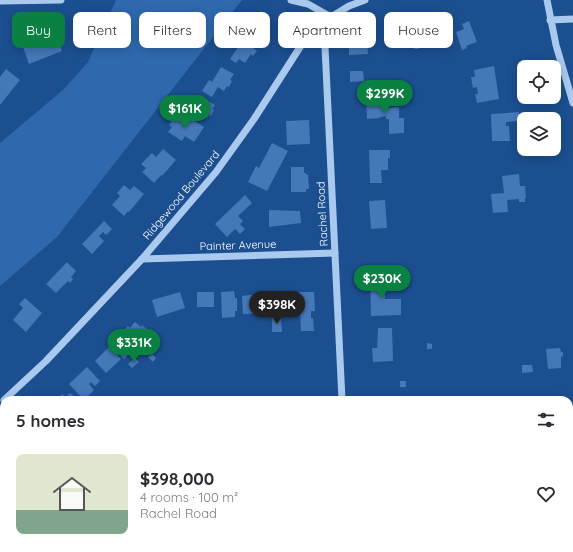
<!DOCTYPE html>
<html lang="en">
<head>
<meta charset="utf-8">
<style>
  :root { --surface:#fff; --page:#f2f2f3; --text:#2b2b33; --muted:#7c7c81; --accent:#0b8043 }
  body { margin:0; font-family:Quicksand,sans-serif; background:var(--page); color:var(--text); height:100vh; display:flex; flex-direction:column; font-size:15px; white-space:nowrap }
  * { box-sizing:border-box; margin:0 }
  p { font-size:13px; color:var(--muted) }
  .icon { flex:none; width:22px; height:22px; fill:none; stroke:currentColor; stroke-width:2; stroke-linecap:round; stroke-linejoin:round }
  .map { position:relative; flex:1; overflow:hidden }
  .panel { position:absolute; left:0px; top:396px; width:573px; height:156px; display:flex; flex-direction:column; background:var(--surface); border-radius:12px 12px 0 0; box-shadow:0 2px 10px #0003 }
  .panel>* { flex:none }
  .banner { position:absolute; left:12px; top:12px; width:549px; height:36px; display:flex; gap:8px }
  .controls { position:absolute; left:517px; top:60px; display:grid; gap:8px }
  .controls a { display:grid; place-items:center; width:44px; height:44px; border-radius:8px; background:var(--surface); box-shadow:0 2px 10px #0003; font-size:20px }
  .price { position:absolute; translate:-50% -34px; padding:0 9px; border-radius:14px; background:var(--accent); color:#fff; font-size:13px; line-height:26px; filter:drop-shadow(0 1px 2px #0008) }
  .price::after { content:''; position:absolute; left:50%; top:24px; width:12px; height:9px; margin-left:-6px; background:inherit; clip-path:polygon(0 0,100% 0,50% 100%) }
  .price.on { background:#222; color:#fff }
  ul { padding:0; list-style:none }
  li { display:flex; align-items:center; gap:12px; height:100px; padding:0 16px }
  li span { display:grid; place-items:center; flex:none; width:112px; height:80px; border-radius:8px; color:#555 }
  li>.icon { margin-inline-start:auto }
  span .icon { width:48px; height:48px; fill:#fffc; stroke-width:1 }
  li b { font-size:17px }
  h2 { display:flex; justify-content:space-between; align-items:center; height:48px; padding:0 16px; font-size:17px }
  .tag { padding:0 14px; border-radius:8px; background:var(--surface); box-shadow:0 2px 10px #0003; font-size:14px; line-height:36px }
  .tag.on { background:var(--accent); color:#fff }
  .map>svg:first-child { display:block }
  .green { fill:#2e69ad }
  .building { fill:#4478b7 }
  .lines { fill:none; stroke-linecap:round; stroke-linejoin:round }
  .minor { stroke:#a9c9ee; stroke-width:7 }
  .labels { text-anchor:middle; stroke-width:4; stroke-linejoin:round; paint-order:stroke }
  .street-label { font-size:11px; fill:#fff; stroke:#1b4f8f }
</style>
</head>
<body>
<div class="map">
<svg width="573" height="552" viewBox="0 0 573 552">
  <rect width="100%" height="100%" fill="#1b4f8f"/>
  <polygon class="green" points="116,0 242,0 57,237 0,286 0,143 63,90 88,62"/>
  <g class="building">
    <polygon points="469,21 477,42 466,46 467,48 462,50 456,32 464,29 462,24"/>
    <polygon points="250,30 260,38 253,48 257,51 253,56 251,54 245,63 239,59 236,63 230,59 237,49 237,46 241,40 242,41"/>
    <polygon points="429,33 430,45 419,46 419,49 414,49 414,45 406,46 405,35"/>
    <polygon points="56,34 62,51 29,64 23,47 32,43 31,41 46,35 47,37"/>
    <polygon points="364,38 364,40 367,40 368,54 349,55 349,41 358,41 358,39"/>
    <polygon points="494,66 499,99 477,103 475,94 478,94 477,87 473,88 471,77 475,77 474,70"/>
    <polygon points="221,67 234,74 230,80 232,81 229,87 227,86 224,91 218,87 212,97 202,91 209,80 212,82"/>
    <polygon points="6,69 20,80 0,105 0,77"/>
    <polygon points="350,71 363,71 364,81 350,82"/>
    <polygon points="199,96 215,105 212,109 214,110 211,116 209,115 207,118 198,112 195,118 178,108 182,102 192,108"/>
    <polygon points="366,96 379,96 380,104 385,104 386,108 399,107 399,118 404,118 404,133 389,134 389,119 386,119 386,116 380,117 380,118 367,119"/>
    <polygon points="519,112 519,121 506,122 506,126 509,126 510,141 492,141 491,114"/>
    <polygon points="176,115 184,121 187,116 204,127 194,142 185,136 182,141 168,132 172,127 169,125"/>
    <polygon points="309,120 310,144 287,145 286,121"/>
    <polygon points="272,143 288,151 267,191 248,182 256,166 259,168"/>
    <polygon points="163,149 176,160 162,176 161,175 154,183 142,172 146,168 141,164 152,153 156,157"/>
    <polygon points="369,150 390,150 390,158 388,158 388,170 381,170 382,183 370,183"/>
    <polygon points="291,167 304,167 304,173 306,173 306,175 308,174 309,189 306,189 306,192 291,192"/>
    <polygon points="519,174 520,186 525,186 526,198 525,198 525,202 519,202 519,199 507,200 508,212 493,213 491,194 504,193 502,176"/>
    <polygon points="124,185 130,190 134,186 144,194 129,212 128,211 124,216 112,205 120,196 117,193"/>
    <polygon points="245,195 252,203 238,216 243,221 240,224 245,229 240,234 235,229 227,237 215,224"/>
    <polygon points="385,200 387,228 371,229 369,201"/>
    <polygon points="269,210 300,211 301,223 269,227"/>
    <polygon points="104,221 112,229 106,235 103,232 99,236 104,241 92,254 82,244"/>
    <polygon points="67,262 76,271 71,277 73,279 70,283 68,281 56,293 46,284"/>
    <polygon points="384,274 385,299 401,299 401,315 371,316 370,275"/>
    <polygon points="234,291 235,298 237,298 237,311 235,311 235,317 222,318 221,292"/>
    <polygon points="180,292 185,308 157,317 152,300"/>
    <rect x="197" y="292" width="17" height="15"/>
    <polygon points="294,292 295,306 287,307 287,313 278,313 277,303 271,303 271,296 277,296 277,293"/>
    <polygon points="299,292 314,292 315,311 311,311 311,318 313,318 314,331 301,331"/>
    <polygon points="267,293 268,313 243,314 242,296"/>
    <polygon points="25,298 42,313 26,332 13,320 23,308 19,304"/>
    <polygon points="272,318 281,318 282,332 272,332"/>
    <polygon points="135,322 141,327 142,325 148,330 146,333 151,338 144,346 139,341 134,347 120,334 128,326 130,328"/>
    <polygon points="378,328 392,328 393,361 373,362 372,348 377,348"/>
    <polygon points="122,342 131,352 124,359 119,354 117,355 121,359 106,373 95,361 109,347 113,351"/>
    <polygon points="427,343 432,344 432,349 427,349"/>
    <polygon points="560,348 561,352 563,352 563,356 561,357 561,368 548,369 546,349"/>
    <polygon points="152,354 156,358 153,362 148,357"/>
    <polygon points="135,358 139,362 132,368 128,364"/>
    <polygon points="522,365 532,365 533,372 522,373"/>
    <polygon points="87,367 100,381 95,386 91,382 89,384 94,390 84,400 69,384"/>
    <rect x="400" y="381" width="6" height="6"/>
    <polygon points="70,393 79,400 55,400 57,398 58,399 62,394 66,397"/>
    <polygon points="410,396 417,396 417,400 411,400"/>
    <polygon points="4,441 4,454 0,455 0,442"/>
    <rect x="0" y="515" width="4" height="13"/>
    <rect x="406" y="548" width="7" height="4"/>
  </g>
  <g class="lines">
    <g class="minor">
      <polyline points="291,0 308,4 331,17"/>
      <polyline points="547,0 556,45 573,103"/>
      <polyline points="0,1 61,0"/>
      <polyline points="550,20 573,19"/>
      <polyline points="316,28 321,35 325,47 342,400"/>
      <polyline points="142,259 335,253"/>
      <polyline points="4,400 46,361 142,259 216,172 254,119 302,44 316,28 331,17 349,6 365,0"/>
      <polyline points="569,466 573,466"/>
      <polyline points="0,482 4,482"/>
      <polyline points="349,548 349,552"/>
    </g>
  </g>
  <g class="labels">
    <g class="street-label">
      <text transform="translate(181 195) rotate(-50)" y="4">Ridgewood Boulevard</text>
      <text transform="translate(322 214) rotate(-93)" y="4">Rachel Road</text>
      <text transform="translate(238 245) rotate(-2)" y="4">Painter Avenue</text>
    </g>
  </g>
</svg>
<div class="controls">
<a><svg class="icon" aria-label="locate" viewBox="0 0 24 24"><circle cx="12" cy="12" r="6"/><path d="M12 2v4M12 18v4M2 12h4M18 12h4"/></svg></a>
<a><svg class="icon" aria-label="layers" viewBox="0 0 24 24"><path d="M12 4l9 5-9 5-9-5zM3 14l9 5 9-5"/></svg></a>
</div>
<b class="price" style="left:385px;top:114px">$299K</b>
<b class="price" style="left:185px;top:129px">$161K</b>
<b class="price" style="left:382px;top:299px">$230K</b>
<b class="price on" style="left:277px;top:325px">$398K</b>
<b class="price" style="left:134px;top:363px">$331K</b>
<div class="banner">
<a class="tag on">Buy</a>
<a class="tag">Rent</a>
<a class="tag">Filters</a>
<a class="tag">New</a>
<a class="tag">Apartment</a>
<a class="tag">House</a>
</div>
<section class="panel">
<h2>5 homes<svg class="icon" aria-label="filters" viewBox="0 0 24 24"><path d="M4 7h16M4 17h16"/><circle cx="9" cy="7" r="2"/><circle cx="15" cy="17" r="2"/></svg></h2>
<ul>
<li><span style="background:linear-gradient(#dfe7d0 70%,#7fa58c 0)"><svg class="icon" aria-label="home" viewBox="0 0 24 24"><path d="M3 11l9-7 9 7M6 9v11h12V9"/></svg></span><div><b>$398,000</b><p>4 rooms · 100 m²</p><p>Rachel Road</p></div><svg class="icon" aria-label="heart" viewBox="0 0 24 24"><path d="M12 20l-8-8c-3-5 5-10 8-4 3-6 11-1 8 4z"/></svg></li>
</ul>
</section>
</div>
</body>
</html>
